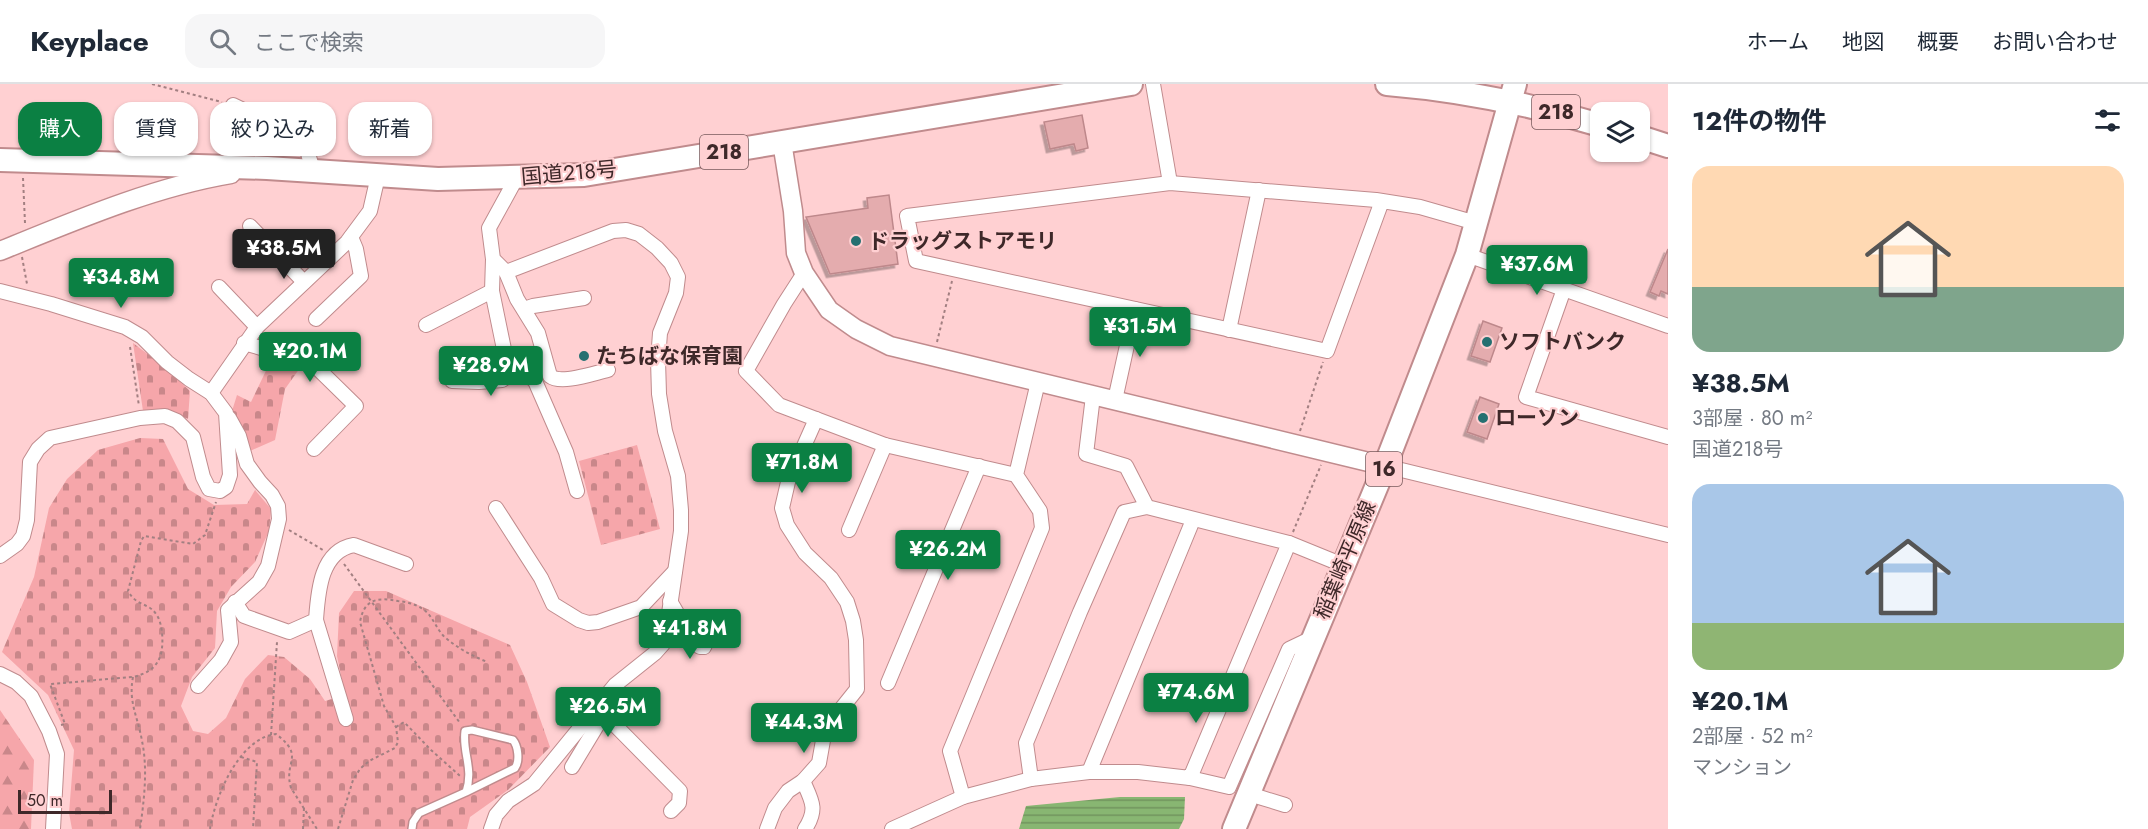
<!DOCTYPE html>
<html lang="ja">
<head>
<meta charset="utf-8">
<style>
  :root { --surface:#fff; --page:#f6f6f7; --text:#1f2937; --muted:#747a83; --line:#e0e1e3; --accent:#0b8043 }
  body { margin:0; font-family:Jost,"Noto Sans JP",sans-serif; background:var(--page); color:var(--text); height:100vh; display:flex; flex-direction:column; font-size:22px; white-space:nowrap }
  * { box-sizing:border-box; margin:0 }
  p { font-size:20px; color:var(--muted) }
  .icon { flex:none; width:33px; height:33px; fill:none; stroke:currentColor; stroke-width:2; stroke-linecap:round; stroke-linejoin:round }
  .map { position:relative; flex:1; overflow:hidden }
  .drawer { display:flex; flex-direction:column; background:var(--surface); width:480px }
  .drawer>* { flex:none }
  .banner { position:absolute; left:18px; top:18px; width:570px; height:54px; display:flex; gap:12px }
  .buttons { position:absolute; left:1590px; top:18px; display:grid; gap:12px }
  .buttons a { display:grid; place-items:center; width:60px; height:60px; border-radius:12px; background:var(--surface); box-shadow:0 2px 4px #0004; font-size:30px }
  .scale { position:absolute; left:18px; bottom:15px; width:94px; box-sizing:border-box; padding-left:6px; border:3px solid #3e2829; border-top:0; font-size:16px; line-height:21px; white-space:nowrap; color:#3e2829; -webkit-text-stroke:4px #ffd0d2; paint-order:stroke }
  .price { position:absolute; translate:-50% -51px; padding:0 14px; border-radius:6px; background:var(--accent); color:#fff; font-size:20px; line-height:39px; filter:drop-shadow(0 2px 3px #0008) }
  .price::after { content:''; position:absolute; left:50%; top:36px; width:18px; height:14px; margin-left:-9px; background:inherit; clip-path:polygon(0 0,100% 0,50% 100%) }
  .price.current { background:#222; color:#fff }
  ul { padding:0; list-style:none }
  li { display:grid; align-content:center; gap:12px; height:318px; padding:0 24px }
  li span { display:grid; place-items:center; height:186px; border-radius:18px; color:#555 }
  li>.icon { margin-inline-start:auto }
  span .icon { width:108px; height:108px; fill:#fffc; stroke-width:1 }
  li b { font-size:26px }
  h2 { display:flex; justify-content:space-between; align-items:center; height:72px; padding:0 24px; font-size:26px }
  .chip { padding:0 21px; border-radius:18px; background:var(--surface); box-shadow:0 2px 4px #0004; font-size:21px; line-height:54px }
  .chip.current { background:var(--accent); color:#fff }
  header { display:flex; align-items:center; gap:36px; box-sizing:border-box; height:84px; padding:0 30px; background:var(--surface); border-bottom:2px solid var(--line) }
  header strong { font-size:28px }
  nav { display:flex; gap:33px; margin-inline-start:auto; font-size:21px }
  .search { width:420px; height:54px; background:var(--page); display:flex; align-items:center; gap:15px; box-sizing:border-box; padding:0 21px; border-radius:18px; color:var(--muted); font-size:22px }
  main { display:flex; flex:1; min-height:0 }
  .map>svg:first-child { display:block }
  .forest { fill:url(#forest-firs) }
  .cemetery { fill:url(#cemetery-stones) }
  .water { fill:url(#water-rules) }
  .building { fill:#e4acae; stroke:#be888b; stroke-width:1.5; filter:url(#shadow) }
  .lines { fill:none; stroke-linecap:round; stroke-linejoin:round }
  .service-casing { stroke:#c08b8d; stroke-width:10 }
  .minor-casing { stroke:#c08b8d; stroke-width:16 }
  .tertiary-casing { stroke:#c08b8d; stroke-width:21 }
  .primary-casing { stroke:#c08b8d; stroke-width:26 }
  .trunk-casing { stroke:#c08b8d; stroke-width:26 }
  .path { stroke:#a27f81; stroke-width:2; stroke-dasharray:3 3; stroke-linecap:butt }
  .service { stroke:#fff; stroke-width:7 }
  .minor { stroke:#fff; stroke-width:14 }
  .tertiary { stroke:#fff; stroke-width:18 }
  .primary { stroke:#fff; stroke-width:22 }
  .trunk { stroke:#fff; stroke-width:22 }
  .poi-dot { fill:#257071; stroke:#ffd0d2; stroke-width:2 }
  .labels { text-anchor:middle; stroke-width:4.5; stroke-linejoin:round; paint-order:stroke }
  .shield { fill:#ffd0d2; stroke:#785a5c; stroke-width:1.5 }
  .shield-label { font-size:20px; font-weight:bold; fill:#3e2829 }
  .street-label { font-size:21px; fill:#3e2829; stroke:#ffd0d2 }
  .poi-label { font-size:21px; font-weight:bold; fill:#3e2829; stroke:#ffd0d2; text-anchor:start }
</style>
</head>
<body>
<header>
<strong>Keyplace</strong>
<div class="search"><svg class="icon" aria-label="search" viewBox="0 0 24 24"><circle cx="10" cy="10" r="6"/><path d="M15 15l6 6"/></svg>ここで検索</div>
<nav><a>ホーム</a><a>地図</a><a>概要</a><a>お問い合わせ</a></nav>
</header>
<main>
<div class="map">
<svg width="1668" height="745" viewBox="0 0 1668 745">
  <defs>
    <pattern id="forest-firs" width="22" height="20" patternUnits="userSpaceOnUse" patternTransform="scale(1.5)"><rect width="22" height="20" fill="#f6a6aa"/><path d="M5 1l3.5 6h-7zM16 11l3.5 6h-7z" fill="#c9878a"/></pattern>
    <pattern id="cemetery-stones" width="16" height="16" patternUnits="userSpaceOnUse" patternTransform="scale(1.5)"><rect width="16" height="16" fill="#f6a6aa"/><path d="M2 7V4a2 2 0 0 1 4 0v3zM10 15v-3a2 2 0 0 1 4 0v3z" fill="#c9878a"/></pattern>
    <pattern id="water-rules" width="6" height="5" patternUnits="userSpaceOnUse" patternTransform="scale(1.5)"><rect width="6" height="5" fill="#88b672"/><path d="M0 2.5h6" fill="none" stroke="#71945e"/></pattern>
    <filter id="shadow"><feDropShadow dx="-3.5" dy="3.5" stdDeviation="0" flood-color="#0004"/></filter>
  </defs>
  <rect width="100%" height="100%" fill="#ffd0d2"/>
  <polygon class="forest" points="0,626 34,676 31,745 0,745"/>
  <g class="cemetery">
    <polygon points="133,259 162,281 190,307 188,335 168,326 143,327"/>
    <polygon points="273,272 302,281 285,305 275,356 250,367 232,327 237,311 251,318"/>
    <polygon points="140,354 163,355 188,405 214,421 247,420 255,406 271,425 269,447 255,478 231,503 217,527 215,564 192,593 181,622 193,647 208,650 226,634 245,595 268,571 284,573 310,595 325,617 345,611 337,572 339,529 354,507 386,507 510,561 527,598 550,663 508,706 470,733 467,745 72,745 69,729 74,666 48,611 2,568 34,493 49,424 67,395 98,366"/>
    <polygon points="637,361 660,445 601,461 579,377"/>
  </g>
  <polygon class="water" points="1120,713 1185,713 1184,735 1179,745 1019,745 1026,722"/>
  <g class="building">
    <polygon points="1082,31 1088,64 1076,67 1074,60 1050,65 1044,38"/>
    <polygon points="889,111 898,180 830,190 806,133 868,124 867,114"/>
    <polygon points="1668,165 1668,210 1661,207 1659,212 1650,208"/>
    <polygon points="1483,237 1502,244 1490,278 1471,272"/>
    <polygon points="1480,313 1499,320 1487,355 1467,348"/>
  </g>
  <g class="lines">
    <g class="service-casing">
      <path id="service" d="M412 745 413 738 419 729 466 708 515 684C520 677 518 662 513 656L472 646 465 647C462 669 474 684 466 708"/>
    </g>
    <g class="minor-casing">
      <g id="minor">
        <polyline points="1153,0 1170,99"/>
        <polyline points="233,21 304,55 313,87"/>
        <polyline points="1382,117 1327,267 916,177 907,132 1170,99 1376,116 1420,123 1476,139"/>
        <polyline points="250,142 304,198"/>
        <polyline points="1467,171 1668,242"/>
        <polyline points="493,175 492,207 506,275 535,297 566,368 577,407"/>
        <path d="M506 188 517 215 538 249 550 292C561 301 594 289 608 286"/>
        <polyline points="219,203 257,243"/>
        <polyline points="1564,205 1526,313 1668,353"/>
        <polyline points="0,207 51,220 125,243 142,253 167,278 189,295 211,309 226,329 230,391 226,403 220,407 209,405 203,393 193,353 177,337 165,332 140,334 50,354 38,365 30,378 27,436 23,452 17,460 0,472"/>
        <polyline points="524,225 533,222 584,214"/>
        <polyline points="316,235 361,192 356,165 351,153"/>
        <polyline points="426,241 492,207"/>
        <polyline points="1229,246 1259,106"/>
        <polyline points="244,259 285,271 307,274 356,322 314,365"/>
        <polyline points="452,297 479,298 502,296 519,285"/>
        <polyline points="211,309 257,243 347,158 370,127 378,92"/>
        <polyline points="1093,312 1086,370 1126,382 1147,423 1289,459 1190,694 1138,688 1089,688 1031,695 1026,659 1080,528 1124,428 1147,423"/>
        <polyline points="1115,316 1135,225"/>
        <polyline points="816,335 885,361 1016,391"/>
        <polyline points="1385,382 1668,451"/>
        <polyline points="496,424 541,494 553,520 579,536 588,539 598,538 641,523 675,487"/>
        <polyline points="849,446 885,361"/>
        <polyline points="1289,459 1343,481"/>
        <polyline points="670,517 695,560 700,563 704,563 707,557 707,540"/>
        <path d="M235 518 244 532 289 548 316 536C318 509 320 467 354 461L406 480"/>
        <polyline points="316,536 346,635"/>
        <polyline points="0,590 16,598 31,612 49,647 57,670 53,745"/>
        <polyline points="888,599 979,382"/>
        <polyline points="198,602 221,576 231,558 228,526 259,498 268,482 279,435 278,422 272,411 260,398 247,380 239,352 229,334"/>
        <polyline points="604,630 680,707 679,719 671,727"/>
        <polyline points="572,683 604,630 603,622"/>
        <polyline points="1089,688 1193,436"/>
        <polyline points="1190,694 1229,703 1289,565 1312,554"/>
        <path d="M803 697C812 717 818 725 805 745"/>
        <polyline points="963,713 950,667 1042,444 1040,427 1016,391 1038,298"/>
        <polyline points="1259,713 1285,721"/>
        <polyline points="491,745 496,731 508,717 534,700 615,601 655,569 663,560 666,550 681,447 681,426 678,392 665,347 659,310 658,276 660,249 676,209 678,193 671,179 657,164 639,150 626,146 613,147 506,188 493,175 489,144 517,93"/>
        <polyline points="767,745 775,724 788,707 803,697 819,679 825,645 857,605 856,556 853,537 847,518 831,494 805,469 787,441 782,424 788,398 816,335 779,321 746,287 784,220 804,189"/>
        <polyline points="892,745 963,713 1031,695"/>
      </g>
    </g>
    <g class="tertiary-casing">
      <g id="tertiary">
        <polyline points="782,58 793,127 796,169 804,189 829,226 856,245 890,262 1385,382"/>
        <path d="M0 167C74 137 153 103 231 90"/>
      </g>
    </g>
    <g class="primary-casing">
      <polyline id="primary" points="1234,745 1385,382 1467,171 1515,0"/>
    </g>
    <g class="trunk-casing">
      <g id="trunk">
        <path d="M1387 0C1460 6 1530 20 1600 41"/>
        <polyline points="1640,53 1668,62"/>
        <polyline points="0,76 267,84 438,95 584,91 1131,0"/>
      </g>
    </g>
    <g class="path">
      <polyline points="152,0 222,18"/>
      <polyline points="23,94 25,139"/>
      <polyline points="22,173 27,200"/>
      <polyline points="937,258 952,197"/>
      <polyline points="130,263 139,322"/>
      <polyline points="1300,347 1323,278"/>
      <polyline points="289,446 323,466"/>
      <polyline points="1293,448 1321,381"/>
      <polyline points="344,480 460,639"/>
      <path d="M133 593C128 618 138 633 142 657 148 685 144 717 140 745"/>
      <path d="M61 641 65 640 50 600 133 593C159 587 164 572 162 548 161 542 160 535 156 530 148 518 137 523 128 507L141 457 144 452 193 460 205 451 216 418"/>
      <polyline points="396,643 404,638 431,666 460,692"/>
      <polyline points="271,651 277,558"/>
      <polyline points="241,673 257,678 253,745"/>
      <path d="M210 745C215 713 239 654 276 650 306 673 283 677 291 704L317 745"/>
      <polyline points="303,745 304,724"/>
      <path d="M338 745 353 696 360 685 369 677 395 664 398 658 396 643 384 622 360 538C364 515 377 513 398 517 407 518 416 520 424 526 434 533 437 548 447 555 459 565 473 572 487 578"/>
    </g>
    <use href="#service" class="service"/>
    <use href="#minor" class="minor"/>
    <use href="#tertiary" class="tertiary"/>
    <use href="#primary" class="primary"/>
    <use href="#trunk" class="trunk"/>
  </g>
  <g class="poi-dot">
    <circle cx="856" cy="157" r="6"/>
    <circle cx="1487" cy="258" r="6"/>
    <circle cx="584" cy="272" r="6"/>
    <circle cx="1483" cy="334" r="6"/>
  </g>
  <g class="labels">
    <g class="shield">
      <rect x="1532" y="11" width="48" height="34" rx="4.5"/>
      <rect x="700" y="51" width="48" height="34" rx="4.5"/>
      <rect x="1366" y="368" width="36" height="34" rx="4.5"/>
    </g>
    <g class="shield-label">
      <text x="1556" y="35">218</text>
      <text x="724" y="75">218</text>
      <text x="1384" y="392">16</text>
    </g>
    <g class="street-label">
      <text transform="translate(569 89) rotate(-5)" y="7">国道218号</text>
      <text transform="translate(1345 476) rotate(-67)" y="7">稲葉崎平原線</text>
    </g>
    <g class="poi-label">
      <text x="868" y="164">ドラッグストアモリ</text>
      <text x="1499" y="265">ソフトバンク</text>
      <text x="596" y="279">たちばな保育園</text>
      <text x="1495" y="341">ローソン</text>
    </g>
  </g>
</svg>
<div class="buttons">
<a><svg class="icon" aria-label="layers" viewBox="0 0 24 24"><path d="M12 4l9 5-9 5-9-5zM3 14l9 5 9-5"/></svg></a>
</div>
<div class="scale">50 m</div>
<b class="price current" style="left:284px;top:196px">¥38.5M</b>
<b class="price" style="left:1537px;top:212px">¥37.6M</b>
<b class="price" style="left:121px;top:225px">¥34.8M</b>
<b class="price" style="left:1140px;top:274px">¥31.5M</b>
<b class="price" style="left:310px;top:299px">¥20.1M</b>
<b class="price" style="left:491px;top:313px">¥28.9M</b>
<b class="price" style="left:802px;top:410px">¥71.8M</b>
<b class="price" style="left:948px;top:497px">¥26.2M</b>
<b class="price" style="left:690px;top:576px">¥41.8M</b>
<b class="price" style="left:1196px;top:640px">¥74.6M</b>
<b class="price" style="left:608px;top:654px">¥26.5M</b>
<b class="price" style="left:804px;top:670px">¥44.3M</b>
<div class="banner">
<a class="chip current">購入</a>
<a class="chip">賃貸</a>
<a class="chip">絞り込み</a>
<a class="chip">新着</a>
</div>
</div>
<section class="drawer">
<h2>12件の物件<svg class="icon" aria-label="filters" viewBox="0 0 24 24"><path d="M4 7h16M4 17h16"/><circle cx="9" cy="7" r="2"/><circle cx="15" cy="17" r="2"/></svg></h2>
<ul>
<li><span style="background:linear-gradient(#ffd9b3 65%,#7fa58c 0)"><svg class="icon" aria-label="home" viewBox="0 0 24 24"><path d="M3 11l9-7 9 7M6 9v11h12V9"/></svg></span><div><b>¥38.5M</b><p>3部屋 · 80 m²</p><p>国道218号</p></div></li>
<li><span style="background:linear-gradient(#a9c7e8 75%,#8fb573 0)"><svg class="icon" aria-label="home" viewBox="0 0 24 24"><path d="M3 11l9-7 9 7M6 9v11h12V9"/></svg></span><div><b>¥20.1M</b><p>2部屋 · 52 m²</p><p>マンション</p></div></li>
</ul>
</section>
</main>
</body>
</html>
